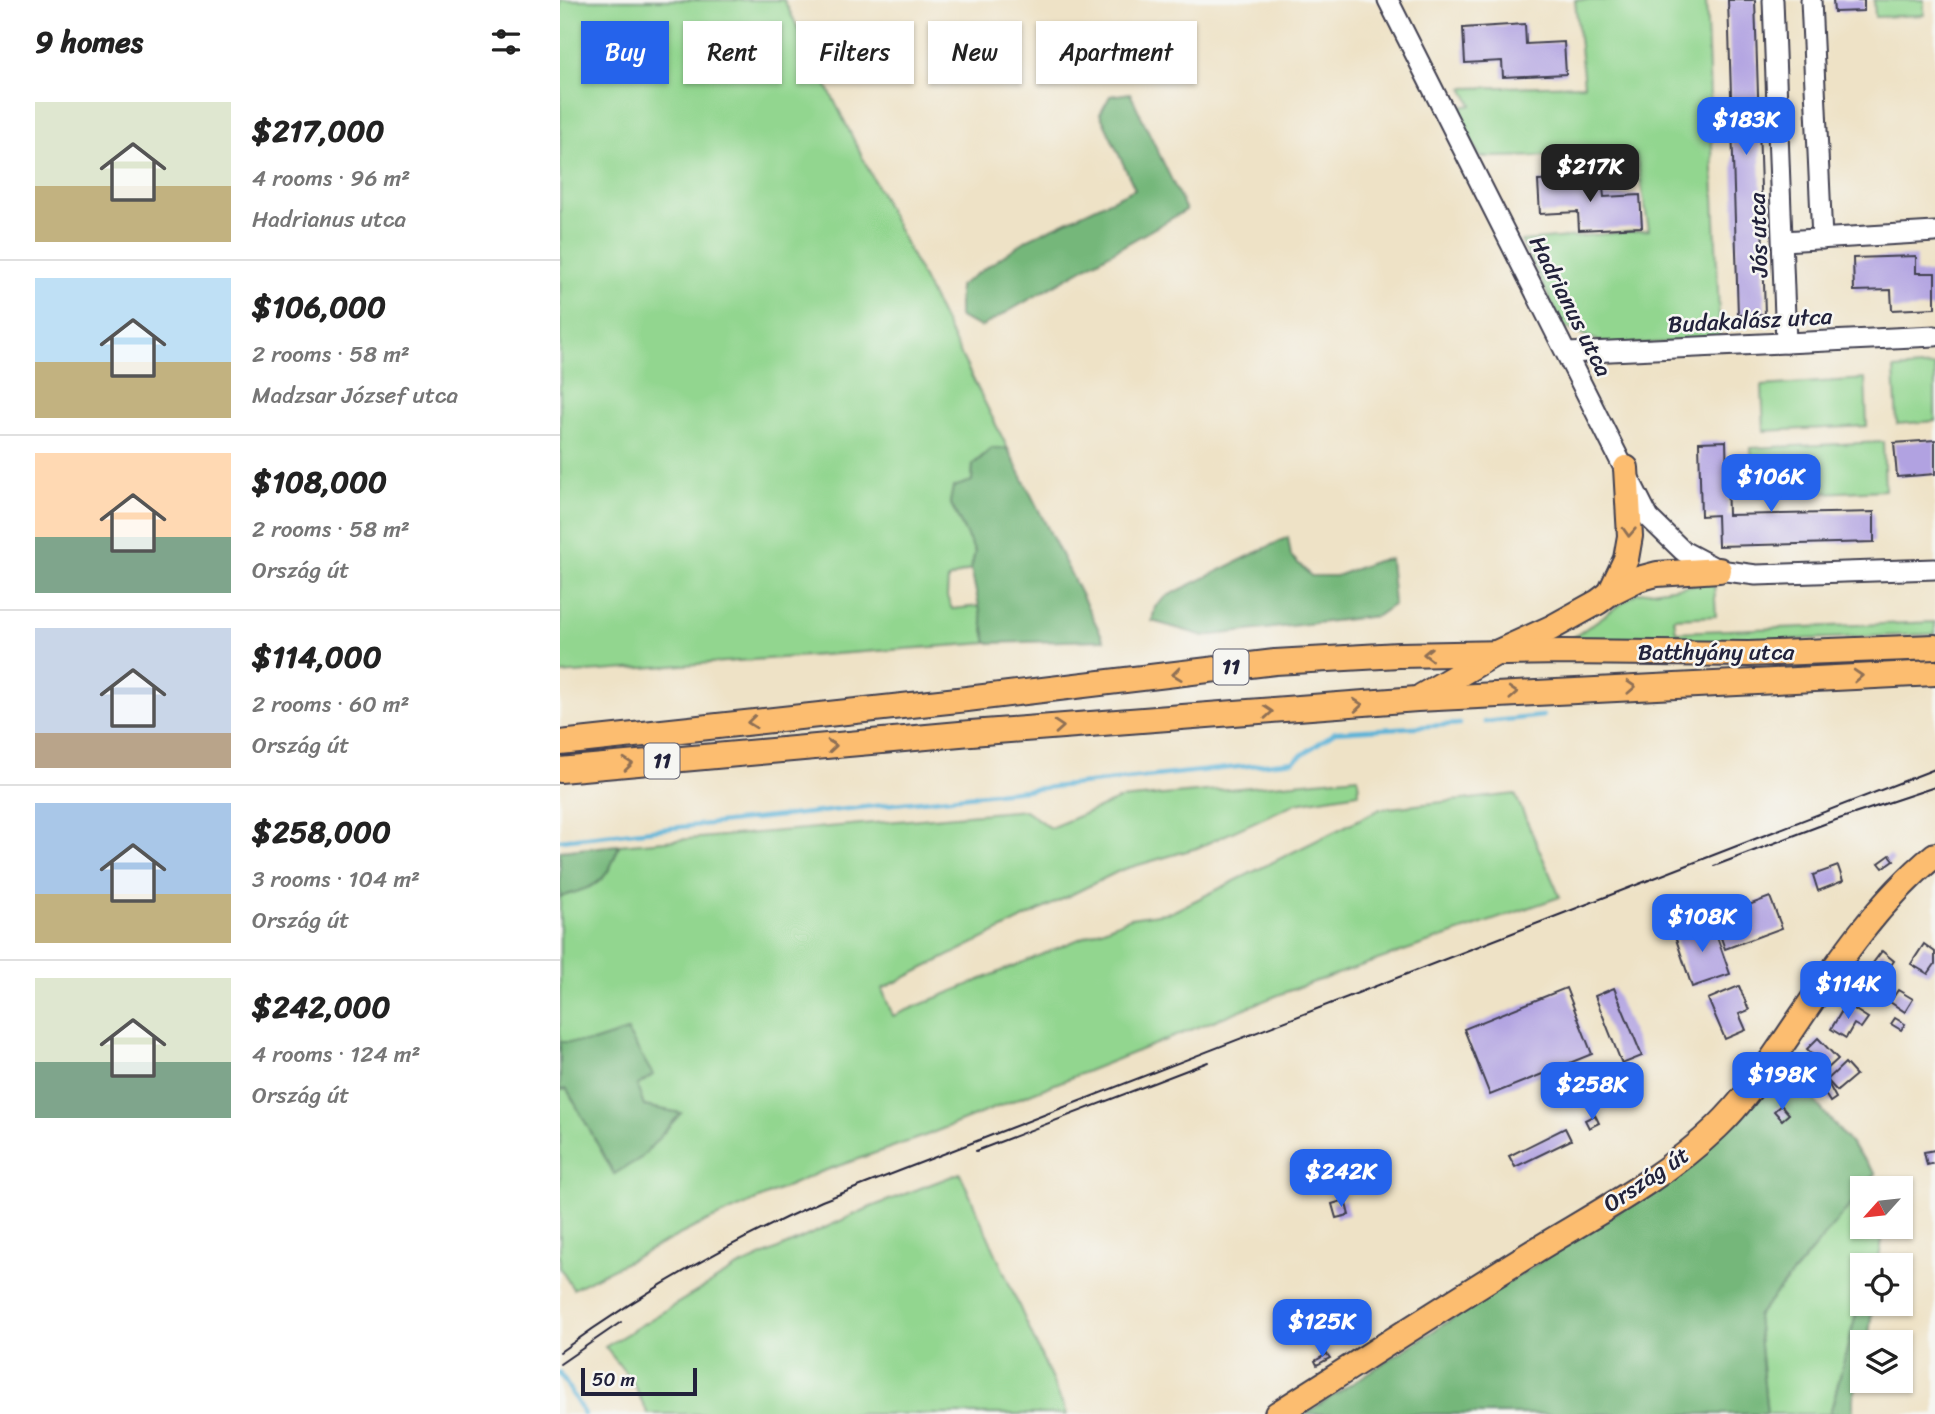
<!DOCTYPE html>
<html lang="en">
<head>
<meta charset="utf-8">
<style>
  :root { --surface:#fff; --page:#f6f6f6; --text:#222; --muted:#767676; --line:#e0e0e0; --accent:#2563eb }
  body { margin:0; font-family:Sriracha,sans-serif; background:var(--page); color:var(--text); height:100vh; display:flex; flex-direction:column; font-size:26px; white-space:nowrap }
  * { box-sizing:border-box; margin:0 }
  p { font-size:23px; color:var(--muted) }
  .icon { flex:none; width:38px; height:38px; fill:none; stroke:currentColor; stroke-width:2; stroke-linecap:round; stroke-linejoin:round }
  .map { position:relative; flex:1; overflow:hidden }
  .drawer { display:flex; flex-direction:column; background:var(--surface); width:560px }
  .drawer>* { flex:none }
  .guide { position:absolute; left:21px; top:21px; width:665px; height:63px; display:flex; gap:14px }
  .needle { width:46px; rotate:243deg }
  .fabs { position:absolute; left:1290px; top:1176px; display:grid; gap:14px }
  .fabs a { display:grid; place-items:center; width:63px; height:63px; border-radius:0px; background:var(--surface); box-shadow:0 2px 5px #0004; font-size:35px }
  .scale { position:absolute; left:21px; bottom:18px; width:116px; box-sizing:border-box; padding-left:7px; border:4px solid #22223b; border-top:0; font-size:19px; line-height:24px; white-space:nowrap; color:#22223b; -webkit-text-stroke:5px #f6f6f2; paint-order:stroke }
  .price { position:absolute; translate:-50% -60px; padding:0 16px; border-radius:14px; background:var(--accent); color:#fff; font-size:23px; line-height:46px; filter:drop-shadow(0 2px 4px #0008) }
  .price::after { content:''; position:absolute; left:50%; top:42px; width:21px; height:16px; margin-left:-10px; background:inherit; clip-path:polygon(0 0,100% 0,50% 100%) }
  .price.on { background:#222; color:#fff }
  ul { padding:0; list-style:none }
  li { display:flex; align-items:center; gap:21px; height:175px; padding:0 35px }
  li+li { border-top:2px solid var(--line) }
  li span { display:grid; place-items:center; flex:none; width:196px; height:140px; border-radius:0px; color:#555 }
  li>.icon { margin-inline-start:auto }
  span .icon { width:84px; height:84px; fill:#fffc; stroke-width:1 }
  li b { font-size:30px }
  h2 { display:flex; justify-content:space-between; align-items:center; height:84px; padding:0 35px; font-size:30px }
  .chip { padding:0 24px; border-radius:0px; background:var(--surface); box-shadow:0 2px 5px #0004; font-size:24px; line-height:63px }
  .chip.on { background:var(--accent); color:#fff }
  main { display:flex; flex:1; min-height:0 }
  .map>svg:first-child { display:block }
  .green { fill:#92d68f; stroke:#5a7c65; stroke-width:2 }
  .forest { fill:#75b77a; stroke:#4c6c5a; stroke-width:2 }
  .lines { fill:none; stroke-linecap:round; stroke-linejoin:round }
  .stream { stroke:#5ab2d7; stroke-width:4.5 }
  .building { fill:#b1a2e1 }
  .minor-casing { stroke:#413f50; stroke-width:23 }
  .major-casing { stroke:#413f50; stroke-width:28 }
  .minor { stroke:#fff; stroke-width:19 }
  .major { stroke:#fcbd6f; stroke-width:24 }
  .tram { stroke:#22223b; stroke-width:2 }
  .oneway { stroke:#8f7055 }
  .labels { text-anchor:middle; stroke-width:5; stroke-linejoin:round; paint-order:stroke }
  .shield { fill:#f6f6f2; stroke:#626272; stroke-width:2 }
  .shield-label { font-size:21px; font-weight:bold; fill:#22223b }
  .street-label { font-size:23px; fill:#22223b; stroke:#f6f6f2 }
</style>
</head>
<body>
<main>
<section class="drawer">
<h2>9 homes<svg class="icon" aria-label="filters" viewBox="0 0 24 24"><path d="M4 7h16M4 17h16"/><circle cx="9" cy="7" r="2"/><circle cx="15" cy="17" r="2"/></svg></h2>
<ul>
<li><span style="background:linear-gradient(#dfe7d0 60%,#c2b280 0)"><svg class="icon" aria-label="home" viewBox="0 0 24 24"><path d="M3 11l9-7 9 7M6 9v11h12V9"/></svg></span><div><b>$217,000</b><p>4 rooms · 96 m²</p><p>Hadrianus utca</p></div></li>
<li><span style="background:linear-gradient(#bfe0f5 60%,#c2b280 0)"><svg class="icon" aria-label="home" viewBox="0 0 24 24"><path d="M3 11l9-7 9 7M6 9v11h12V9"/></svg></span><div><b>$106,000</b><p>2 rooms · 58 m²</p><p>Madzsar József utca</p></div></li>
<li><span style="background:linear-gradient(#ffd9b3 60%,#7fa58c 0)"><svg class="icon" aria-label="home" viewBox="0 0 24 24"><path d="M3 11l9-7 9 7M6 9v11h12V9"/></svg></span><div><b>$108,000</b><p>2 rooms · 58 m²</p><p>Ország út</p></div></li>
<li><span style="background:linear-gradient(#c9d6e8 75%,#b9a48a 0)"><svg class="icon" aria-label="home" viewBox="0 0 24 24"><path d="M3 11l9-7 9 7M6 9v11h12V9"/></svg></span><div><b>$114,000</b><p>2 rooms · 60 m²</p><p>Ország út</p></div></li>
<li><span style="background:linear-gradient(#a9c7e8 65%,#c2b280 0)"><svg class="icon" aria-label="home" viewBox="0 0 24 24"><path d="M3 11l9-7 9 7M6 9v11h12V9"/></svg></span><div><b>$258,000</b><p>3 rooms · 104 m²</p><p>Ország út</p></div></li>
<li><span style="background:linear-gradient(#dfe7d0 60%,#7fa58c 0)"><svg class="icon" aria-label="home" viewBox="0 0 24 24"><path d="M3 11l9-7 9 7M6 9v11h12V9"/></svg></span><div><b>$242,000</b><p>4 rooms · 124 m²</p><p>Ország út</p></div></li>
</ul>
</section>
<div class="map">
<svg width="1375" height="1414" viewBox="0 0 1375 1414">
  <rect width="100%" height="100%" fill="#f6f6f2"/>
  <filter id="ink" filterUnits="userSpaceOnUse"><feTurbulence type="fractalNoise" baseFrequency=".0143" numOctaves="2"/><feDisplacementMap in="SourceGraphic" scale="14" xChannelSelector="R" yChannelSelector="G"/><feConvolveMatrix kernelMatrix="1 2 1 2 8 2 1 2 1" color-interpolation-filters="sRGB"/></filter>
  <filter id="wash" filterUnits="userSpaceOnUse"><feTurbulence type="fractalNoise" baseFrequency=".00686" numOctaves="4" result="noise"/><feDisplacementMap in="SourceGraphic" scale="28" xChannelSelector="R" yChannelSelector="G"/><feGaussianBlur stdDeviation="1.57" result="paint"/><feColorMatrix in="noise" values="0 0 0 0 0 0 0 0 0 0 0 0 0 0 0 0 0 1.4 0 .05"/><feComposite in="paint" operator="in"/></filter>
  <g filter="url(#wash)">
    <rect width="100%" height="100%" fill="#eee2c6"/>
    <g class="green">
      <polygon points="0,0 224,0 448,449 432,448 413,464 412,481 390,502 415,552 411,569 388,579 387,597 392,609 419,606 427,643 0,674"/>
      <polygon points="1015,0 1146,0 1160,340 1048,345 1004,327 961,241 1089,230 1076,155 920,157 895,108 912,105 903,88 1024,85"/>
      <polygon points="1314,0 1364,0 1364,15 1315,17"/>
      <polygon points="1375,366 1375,421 1337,424 1334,369"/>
      <polygon points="1305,379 1307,426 1204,431 1202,386"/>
      <polygon points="1323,442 1325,490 1194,496 1191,448"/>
      <polygon points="1154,582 1156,616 1114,618 1116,632 1375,622 1375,634 1117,644 1008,641 1077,593"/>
      <path d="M798 777 799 793 736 803 637 848 561 870 322 989 333 1016 570 918 612 912 820 809 955 794 1000 897 731 990 367 1135 258 1173 137 1226 13 1289 0 1268V1090L7 1089 55 1174 120 1113 84 1106 76 1086 68 1031 33 1042H0V897C39 885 46 884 59 845L465 810 490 828 560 799Z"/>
      <polygon points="400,1173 507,1414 88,1414 72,1381 45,1347 176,1268 311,1207"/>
      <polygon points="1302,1191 1302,1227 1324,1227 1318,1265 1302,1265 1302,1292 1270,1414 1207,1414 1197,1316"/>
    </g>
    <g class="forest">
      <polygon points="570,93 626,210 421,327 399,317 399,286 468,239 575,189 540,114 550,96"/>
      <polygon points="432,448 448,449 544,640 427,643 411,569 415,552 390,502 393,487 412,481 413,465"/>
      <polygon points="728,537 731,556 751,576 776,576 817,561 830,559 834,604 817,616 644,636 592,621 595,607 607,596"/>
      <path d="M59 845C46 884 39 885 0 897V851Z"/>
      <polygon points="67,1031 93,1075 77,1086 84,1106 121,1113 81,1158 54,1174 7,1089 0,1090 0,1042 33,1042"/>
      <polygon points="1225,1066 1316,1174 1302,1188 1302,1191 1197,1316 1207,1414 745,1414 1131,1164"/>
      <polygon points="1302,1292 1302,1304 1313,1304 1308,1342 1302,1342 1302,1369 1293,1398 1293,1414 1270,1414"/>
    </g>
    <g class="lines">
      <g class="stream">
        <polyline points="925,722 983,716"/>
        <polyline points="0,840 733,761 775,732 900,724"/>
        <polyline points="0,1373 24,1414"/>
      </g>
    </g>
    <g id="blocks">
      <g class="building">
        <polygon points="1168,0 1195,0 1205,314 1178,315"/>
        <polygon points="1273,0 1304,0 1304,11 1274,12"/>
        <polygon points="965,24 966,44 1004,42 1006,74 943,77 942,61 905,63 903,28"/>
        <polygon points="1042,178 1044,197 1080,195 1082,227 1019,230 1018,212 980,214 978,181"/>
        <polygon points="1356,256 1356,273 1375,273 1375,308 1332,310 1331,290 1294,291 1293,258"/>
        <polygon points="1375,440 1375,474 1337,477 1334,443"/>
        <polygon points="1166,441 1168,515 1314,512 1314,542 1158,546 1157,515 1141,516 1139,442"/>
        <polygon points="1330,855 1334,860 1323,868 1319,863"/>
        <polygon points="1278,866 1283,881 1258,891 1253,875"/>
        <polygon points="1210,897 1222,928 1165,949 1154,918"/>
        <polygon points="1151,920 1170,974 1132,987 1114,933"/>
        <polygon points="1364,944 1375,952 1375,964 1368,974 1351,964"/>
        <polygon points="1322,951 1334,961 1323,976 1310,967"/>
        <polygon points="1319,979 1329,985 1322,997 1311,990"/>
        <polygon points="1179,986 1189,1010 1179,1014 1186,1030 1165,1039 1148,999"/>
        <polygon points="1006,988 1032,1054 930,1095 904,1029"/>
        <polygon points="1054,988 1082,1056 1062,1064 1035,996"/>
        <polygon points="1338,990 1353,999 1345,1012 1330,1002"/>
        <polygon points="1286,1004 1308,1018 1301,1028 1294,1024 1286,1038 1271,1029"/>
        <polygon points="1335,1018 1345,1024 1341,1030 1331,1024"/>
        <polygon points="1258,1038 1278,1059 1267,1069 1247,1049"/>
        <polygon points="1285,1063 1296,1075 1277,1091 1267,1080"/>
        <polygon points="1269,1085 1276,1098 1270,1102 1262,1089"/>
        <polygon points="1221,1105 1229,1114 1222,1120 1214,1111"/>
        <polygon points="1035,1115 1039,1123 1029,1128 1025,1120"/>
        <polygon points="1005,1128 1011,1140 955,1167 949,1156"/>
        <polygon points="1375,1150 1375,1163 1367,1165 1364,1152"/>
        <polygon points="785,1200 789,1215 776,1218 772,1204"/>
        <polygon points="767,1354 770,1358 757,1365 755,1361"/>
      </g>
    </g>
  </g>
  <g filter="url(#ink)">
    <use href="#blocks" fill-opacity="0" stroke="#413f50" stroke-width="2"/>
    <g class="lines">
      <g class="minor-casing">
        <g id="minor">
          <polyline points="828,0 1089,518 1123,551 1159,570 1196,575 1375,569"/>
          <polyline points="1213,0 1226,343"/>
          <polyline points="1251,0 1262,239"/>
          <polyline points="1223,241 1375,232"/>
          <polyline points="1008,353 1375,336"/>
        </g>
      </g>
      <g class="major-casing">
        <g id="major">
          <polyline points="1050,593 1066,559 1070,536 1066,468"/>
          <polyline points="862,696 936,653 991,628 1038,602 1050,593 1078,579 1097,574 1159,570"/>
          <polyline points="0,743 407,699 715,662 839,655 1003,652 1188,654 1375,647"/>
          <polyline points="0,770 411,733 857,699 1375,673"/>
          <path d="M717 1414C802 1360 887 1305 973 1252 1035 1214 1103 1179 1157 1127 1185 1100 1206 1068 1228 1036 1272 971 1314 905 1375 855"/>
        </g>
      </g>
      <use href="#minor" class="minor"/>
      <use href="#major" class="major"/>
      <g class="tram">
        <polyline points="1154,866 1267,823 1375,787"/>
        <polyline points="416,1151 648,1062"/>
        <path d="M0 1352C82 1292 170 1242 262 1201L1375 769"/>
        <polyline points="0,1364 61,1322"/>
      </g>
    </g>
    <defs><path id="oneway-chevron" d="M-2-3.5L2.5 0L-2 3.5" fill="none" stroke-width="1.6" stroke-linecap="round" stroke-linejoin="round" transform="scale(1.75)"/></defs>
    <g class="oneway">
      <use href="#oneway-chevron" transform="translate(1069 532) rotate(93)"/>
      <use href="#oneway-chevron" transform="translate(868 654) rotate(179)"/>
      <use href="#oneway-chevron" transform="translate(617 674) rotate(173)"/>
      <use href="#oneway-chevron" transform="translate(1298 676) rotate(-3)"/>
      <use href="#oneway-chevron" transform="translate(1071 687) rotate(-3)"/>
      <use href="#oneway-chevron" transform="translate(953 693) rotate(-3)"/>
      <use href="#oneway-chevron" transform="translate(798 705) rotate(-5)"/>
      <use href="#oneway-chevron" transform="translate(708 712) rotate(-4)"/>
      <use href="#oneway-chevron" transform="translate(192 722) rotate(174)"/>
      <use href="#oneway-chevron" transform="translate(499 727) rotate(-4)"/>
      <use href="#oneway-chevron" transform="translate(272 746) rotate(-5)"/>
      <use href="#oneway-chevron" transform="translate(68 764) rotate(-5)"/>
    </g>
  </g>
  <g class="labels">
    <g class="shield">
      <rect x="653.5" y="649.5" width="35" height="35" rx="5"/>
      <rect x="84.5" y="743.5" width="35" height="35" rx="5"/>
    </g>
    <g class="shield-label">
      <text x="671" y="674">11</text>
      <text x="102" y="768">11</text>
    </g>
    <g class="street-label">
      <text transform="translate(1198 235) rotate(-92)" y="8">Jós utca</text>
      <text transform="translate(1011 306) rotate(63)" y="8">Hadrianus utca</text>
      <text transform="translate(1190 320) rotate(-3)" y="8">Budakalász utca</text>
      <text x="1156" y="660">Batthyány utca</text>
      <text transform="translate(1086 1179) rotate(-34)" y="8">Ország út</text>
    </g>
  </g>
</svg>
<div class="fabs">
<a><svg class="needle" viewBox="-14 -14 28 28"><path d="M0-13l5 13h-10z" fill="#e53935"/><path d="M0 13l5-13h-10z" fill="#767676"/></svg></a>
<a><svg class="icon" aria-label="locate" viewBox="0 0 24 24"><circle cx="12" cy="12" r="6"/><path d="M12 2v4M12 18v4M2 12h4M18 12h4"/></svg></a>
<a><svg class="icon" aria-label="layers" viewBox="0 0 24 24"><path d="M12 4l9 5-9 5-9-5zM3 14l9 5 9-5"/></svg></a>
</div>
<div class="scale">50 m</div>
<b class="price" style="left:1186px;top:157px">$183K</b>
<b class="price on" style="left:1030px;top:204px">$217K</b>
<b class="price" style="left:1211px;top:514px">$106K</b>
<b class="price" style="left:1142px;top:954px">$108K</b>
<b class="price" style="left:1288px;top:1021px">$114K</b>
<b class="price" style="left:1222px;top:1112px">$198K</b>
<b class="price" style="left:1032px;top:1122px">$258K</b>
<b class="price" style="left:781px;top:1209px">$242K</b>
<b class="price" style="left:762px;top:1359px">$125K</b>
<div class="guide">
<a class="chip on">Buy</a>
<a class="chip">Rent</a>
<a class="chip">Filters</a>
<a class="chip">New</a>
<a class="chip">Apartment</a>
</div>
</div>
</main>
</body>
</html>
